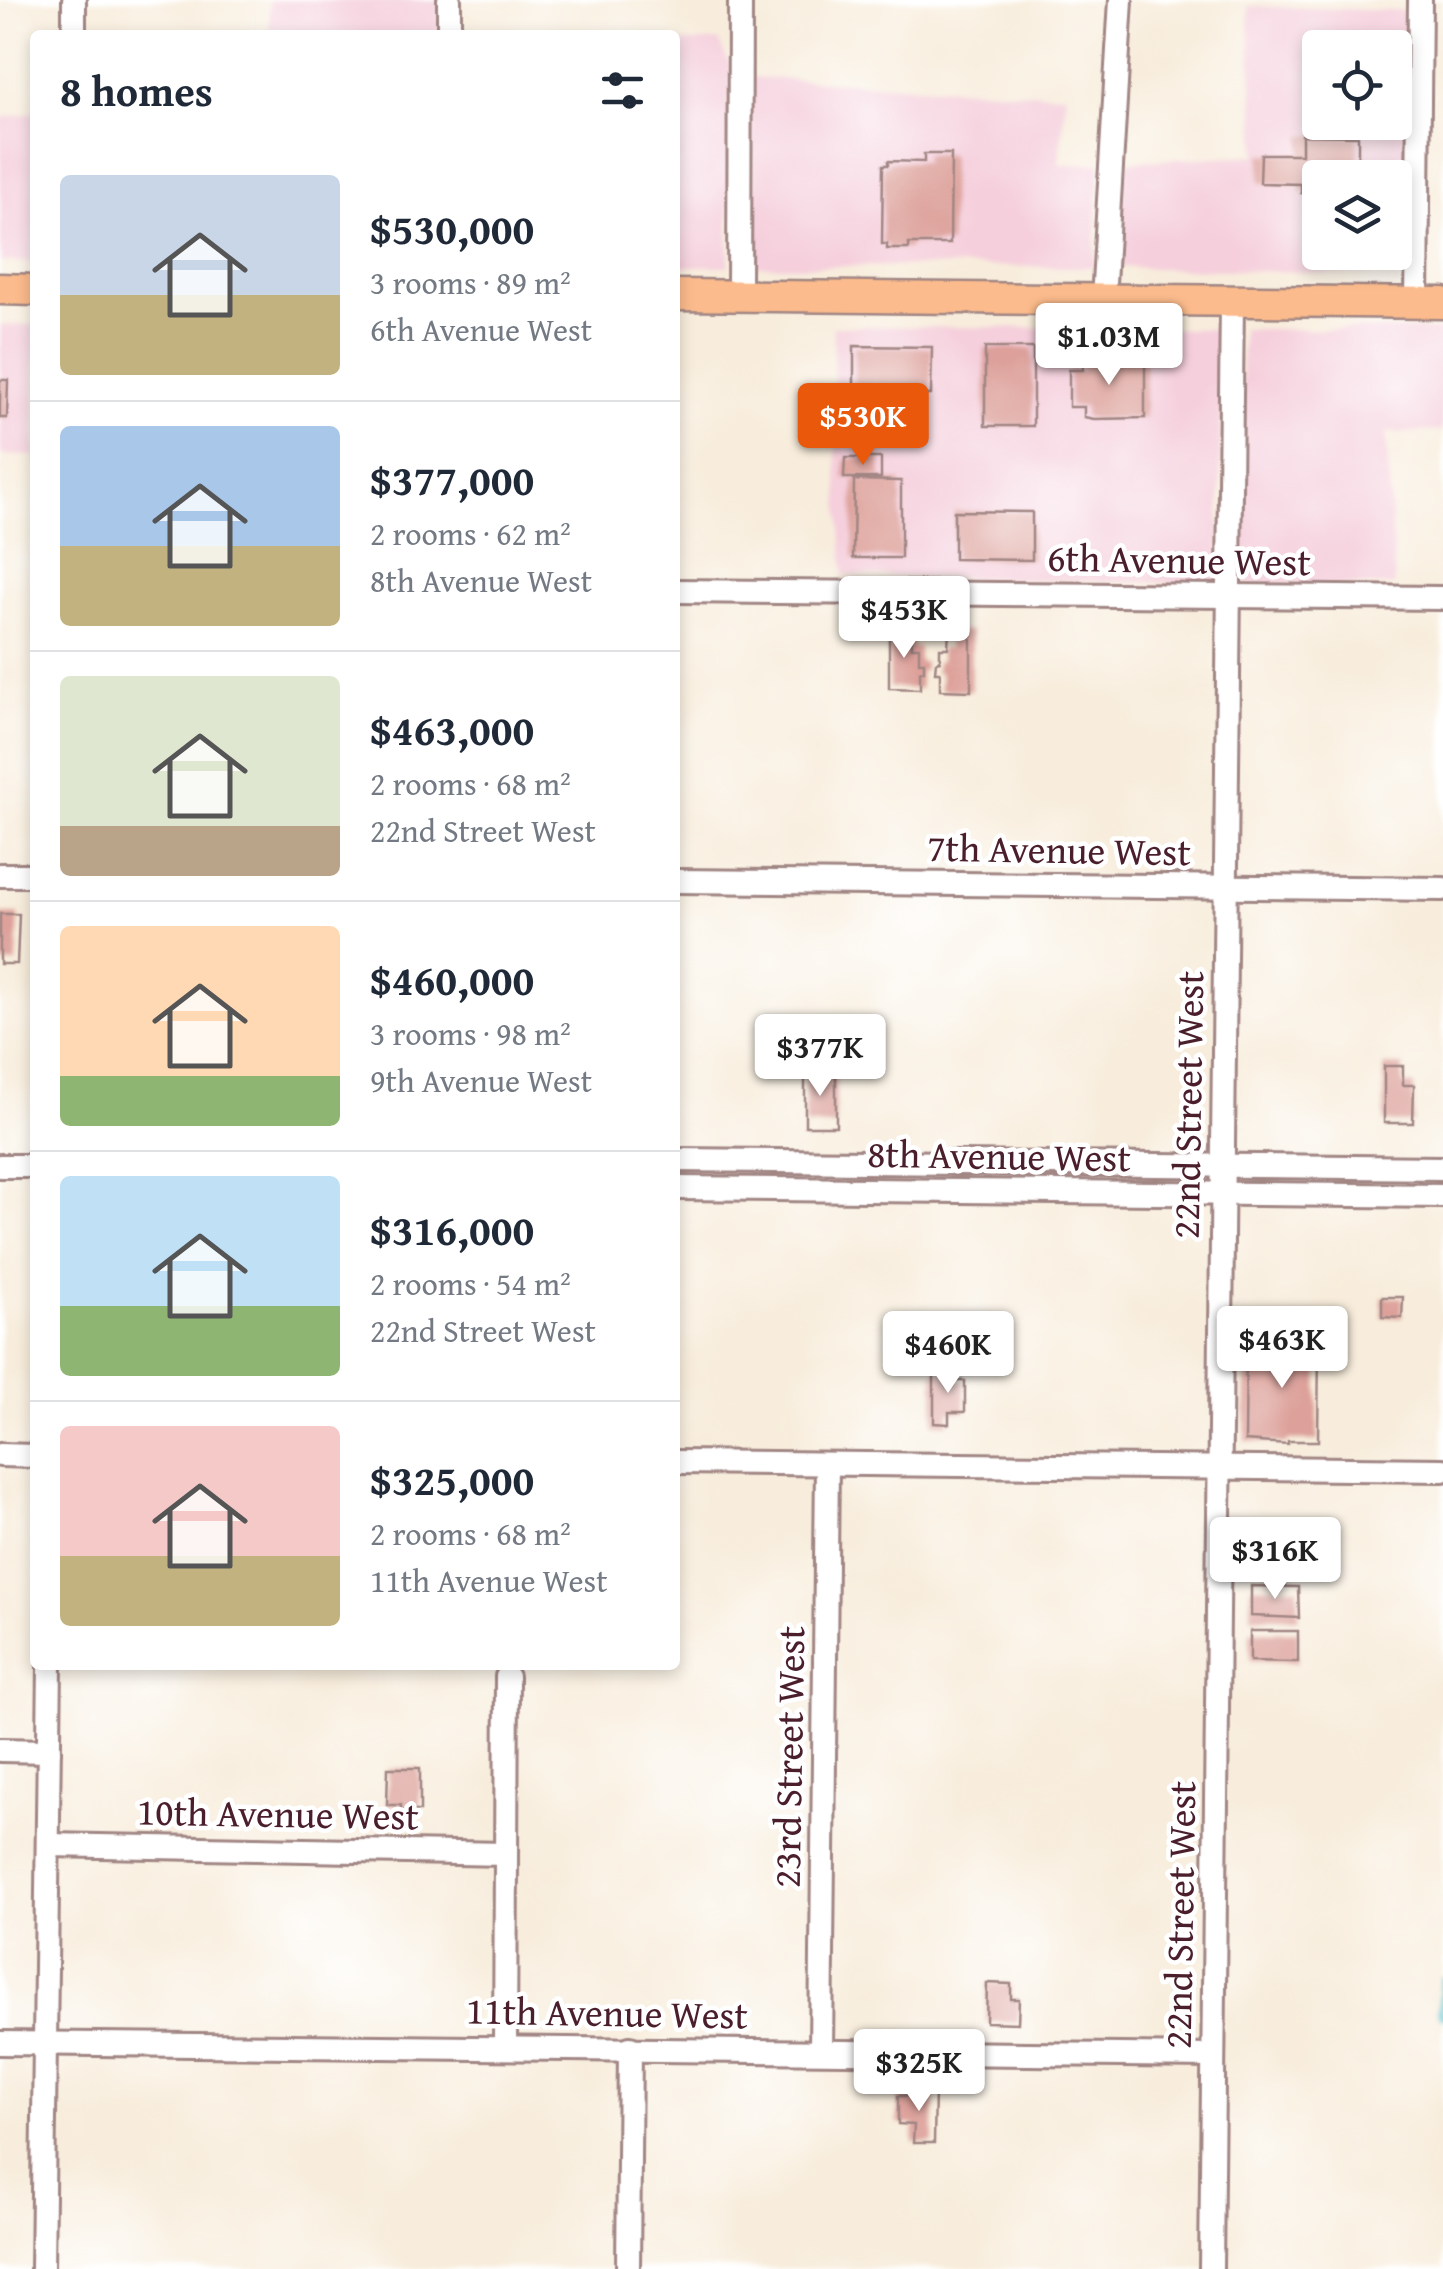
<!DOCTYPE html>
<html lang="en">
<head>
<meta charset="utf-8">
<style>
  :root { --surface:#fff; --page:#f2f2f3; --text:#1f2937; --muted:#747a83; --line:#e0e1e3; --accent:#ea580c }
  body { margin:0; font-family:"Gentium Book Plus",serif; background:var(--page); color:var(--text); height:100vh; display:flex; flex-direction:column; font-size:38px; white-space:nowrap }
  * { box-sizing:border-box; margin:0 }
  p { font-size:32px; color:var(--muted) }
  .icon { flex:none; width:55px; height:55px; fill:none; stroke:currentColor; stroke-width:2; stroke-linecap:round; stroke-linejoin:round }
  .map { position:relative; flex:1; overflow:hidden }
  .drawer { position:absolute; left:30px; top:30px; width:650px; height:1640px; display:flex; flex-direction:column; background:var(--surface); border-radius:10px; box-shadow:0 5px 15px #0003 }
  .drawer>* { flex:none }
  .buttons { position:absolute; left:1302px; top:30px; display:grid; gap:20px }
  .buttons a { display:grid; place-items:center; width:110px; height:110px; border-radius:10px; background:var(--surface); box-shadow:0 5px 15px #0003; font-size:50px }
  .price { position:absolute; translate:-50% -85px; padding:0 22px; border-radius:10px; background:#fff; color:#222; font-size:32px; line-height:65px; filter:drop-shadow(0 2px 5px #0008) }
  .price::after { content:''; position:absolute; left:50%; top:60px; width:30px; height:22px; margin-left:-15px; background:inherit; clip-path:polygon(0 0,100% 0,50% 100%) }
  .price.active { background:var(--accent); color:#fff }
  ul { padding:0; list-style:none }
  li { display:flex; align-items:center; gap:30px; height:250px; padding:0 30px }
  li+li { border-top:2px solid var(--line) }
  li span { display:grid; place-items:center; flex:none; width:280px; height:200px; border-radius:10px; color:#555 }
  li>.icon { margin-inline-start:auto }
  span .icon { width:120px; height:120px; fill:#fffc; stroke-width:1 }
  li b { font-size:42px }
  h2 { display:flex; justify-content:space-between; align-items:center; height:120px; padding:0 30px; font-size:42px }
  .map>svg:first-child { display:block }
  .built { fill:#f5cfdc; fill-rule:evenodd }
  .lines { fill:none; stroke-linecap:round; stroke-linejoin:round }
  .stream { stroke:#58c6cd; stroke-width:6 }
  .building { fill:#dda09a }
  .minor-casing { stroke:#a18684; stroke-width:28 }
  .major-casing { stroke:#a18684; stroke-width:35 }
  .minor { stroke:#fff; stroke-width:22 }
  .major { stroke:#fbbb8c; stroke-width:30 }
  .labels { text-anchor:middle; stroke-width:9; stroke-linejoin:round; paint-order:stroke }
  .street-label { font-size:38px; fill:#4a1f2b; stroke:#fff }
</style>
</head>
<body>
<div class="map">
<svg width="1443" height="2269" viewBox="0 0 1443 2269">
  <rect width="100%" height="100%" fill="#fff"/>
  <filter id="ink" filterUnits="userSpaceOnUse"><feTurbulence type="fractalNoise" baseFrequency=".01" numOctaves="2"/><feDisplacementMap in="SourceGraphic" scale="20" xChannelSelector="R" yChannelSelector="G"/><feConvolveMatrix kernelMatrix="1 2 1 2 8 2 1 2 1" color-interpolation-filters="sRGB"/></filter>
  <filter id="wash" filterUnits="userSpaceOnUse"><feTurbulence type="fractalNoise" baseFrequency=".0048" numOctaves="4" result="noise"/><feDisplacementMap in="SourceGraphic" scale="40" xChannelSelector="R" yChannelSelector="G"/><feGaussianBlur stdDeviation="2.25" result="paint"/><feColorMatrix in="noise" values="0 0 0 0 0 0 0 0 0 0 0 0 0 0 0 0 0 1.4 0 .05"/><feComposite in="paint" operator="in"/></filter>
  <g filter="url(#wash)">
    <rect width="100%" height="100%" fill="#f8eddc"/>
    <g class="built">
      <polygon points="269,0 439,0 439,35 270,35"/>
      <path d="M1248 6 1409 11 1408 275 1114 267 1120 162 1257 155ZM1320 48H1395V122H1320ZM1320 178H1395V252H1320Z"/>
      <polygon points="719,41 730,66 729,266 675,266 675,43"/>
      <polygon points="750,77 1066,94 1059,165 1100,163 1094,267 749,266"/>
      <polygon points="35,112 35,262 0,262 0,118"/>
      <polygon points="0,325 35,325 35,456 0,455"/>
      <polygon points="833,326 1222,329 1219,584 844,575 835,439"/>
      <polygon points="1242,329 1443,330 1443,431 1386,433 1395,586 1239,584"/>
    </g>
    <g class="lines">
      <polyline class="stream" points="1443,1980 1440,2011 1443,2016"/>
    </g>
    <g id="blocks">
      <g class="building">
        <polygon points="1302,135 1358,136 1358,178 1320,178 1320,194 1301,193 1301,184 1260,183 1261,154 1302,154"/>
        <polygon points="924,154 951,154 950,244 909,244 909,249 887,249 887,244 882,244 883,165 888,165 888,161 924,162"/>
        <polygon points="854,346 932,347 931,395 854,394"/>
        <rect x="985" y="348" width="48" height="78"/>
        <polygon points="1093,357 1145,360 1145,418 1094,419 1084,417 1084,407 1069,407 1069,370 1083,370 1083,359"/>
        <polygon points="0,380 8,380 7,418 0,418"/>
        <polygon points="845,458 881,458 881,478 844,478"/>
        <polygon points="854,480 901,481 901,558 853,558"/>
        <polygon points="954,511 1032,512 1032,560 954,559"/>
        <polygon points="889,629 912,629 912,647 919,647 919,662 924,662 924,671 920,671 920,689 889,688"/>
        <polygon points="949,630 971,631 971,691 940,690 940,672 935,672 936,662 940,661 940,648 948,648"/>
        <polygon points="0,914 19,914 17,964 0,964"/>
        <polygon points="1384,1066 1403,1066 1403,1085 1414,1085 1413,1123 1384,1123"/>
        <polygon points="805,1072 836,1073 836,1126 805,1126"/>
        <polygon points="1382,1297 1403,1297 1402,1318 1382,1317"/>
        <polygon points="1246,1340 1319,1342 1318,1441 1288,1441 1288,1444 1245,1441"/>
        <polygon points="934,1371 957,1371 957,1381 965,1381 965,1412 949,1412 949,1424 934,1423"/>
        <polygon points="1251,1586 1298,1587 1299,1618 1251,1616"/>
        <polygon points="1250,1631 1298,1631 1298,1662 1250,1661"/>
        <polygon points="388,1768 420,1768 420,1811 401,1811 401,1805 387,1805"/>
        <polygon points="987,1983 1011,1984 1011,1999 1019,1999 1018,2023 986,2022"/>
        <polygon points="915,2089 935,2089 934,2143 913,2143 914,2125 898,2124 898,2096 915,2096"/>
      </g>
    </g>
  </g>
  <g filter="url(#ink)">
    <use href="#blocks" fill-opacity="0" stroke="#a18684" stroke-width="2.5"/>
    <g class="lines">
      <g class="minor-casing">
        <g id="minor">
          <polyline points="74,35 74,0"/>
          <polyline points="449,35 449,0"/>
          <polyline points="739,296 740,0"/>
          <polyline points="1103,300 1121,0"/>
          <polyline points="1417,303 1420,0"/>
          <polyline points="675,591 1443,598"/>
          <polyline points="0,875 35,875"/>
          <polyline points="675,881 1443,889"/>
          <polyline points="675,1160 1443,1168"/>
          <polyline points="0,1166 35,1166"/>
          <polyline points="675,1188 1443,1196"/>
          <polyline points="0,1455 35,1456"/>
          <polyline points="675,1462 1443,1470"/>
          <polyline points="0,1750 49,1751"/>
          <polyline points="48,1845 506,1854"/>
          <polyline points="0,2043 1213,2056"/>
          <polyline points="505,2046 507,1677"/>
          <polyline points="821,2051 827,1464"/>
          <polyline points="42,2269 50,1665"/>
          <polyline points="628,2269 630,2048"/>
          <polyline points="1211,2269 1232,301"/>
        </g>
      </g>
      <g class="major-casing">
        <g id="major">
          <polyline points="0,289 35,290"/>
          <polyline points="675,295 1443,303"/>
        </g>
      </g>
      <use href="#minor" class="minor"/>
      <use href="#major" class="major"/>
    </g>
  </g>
  <g class="labels">
    <g class="street-label">
      <text transform="translate(1179 560) rotate(1)" y="13">6th Avenue West</text>
      <text transform="translate(1059 850) rotate(1)" y="13">7th Avenue West</text>
      <text transform="translate(1188 1105) rotate(-89)" y="13">22nd Street West</text>
      <text transform="translate(999 1156) rotate(1)" y="13">8th Avenue West</text>
      <text transform="translate(789 1757) rotate(-89)" y="13">23rd Street West</text>
      <text transform="translate(278 1814) rotate(1)" y="13">10th Avenue West</text>
      <text transform="translate(1180 1915) rotate(-89)" y="13">22nd Street West</text>
      <text transform="translate(607 2013) rotate(1)" y="13">11th Avenue West</text>
    </g>
  </g>
</svg>
<div class="buttons">
<a><svg class="icon" aria-label="locate" viewBox="0 0 24 24"><circle cx="12" cy="12" r="6"/><path d="M12 2v4M12 18v4M2 12h4M18 12h4"/></svg></a>
<a><svg class="icon" aria-label="layers" viewBox="0 0 24 24"><path d="M12 4l9 5-9 5-9-5zM3 14l9 5 9-5"/></svg></a>
</div>
<b class="price" style="left:1109px;top:388px">$1.03M</b>
<b class="price active" style="left:863px;top:468px">$530K</b>
<b class="price" style="left:904px;top:661px">$453K</b>
<b class="price" style="left:820px;top:1099px">$377K</b>
<b class="price" style="left:1282px;top:1391px">$463K</b>
<b class="price" style="left:948px;top:1396px">$460K</b>
<b class="price" style="left:1275px;top:1602px">$316K</b>
<b class="price" style="left:919px;top:2114px">$325K</b>
<section class="drawer">
<h2>8 homes<svg class="icon" aria-label="filters" viewBox="0 0 24 24"><path d="M4 7h16M4 17h16"/><circle cx="9" cy="7" r="2"/><circle cx="15" cy="17" r="2"/></svg></h2>
<ul>
<li><span style="background:linear-gradient(#c9d6e8 60%,#c2b280 0)"><svg class="icon" aria-label="home" viewBox="0 0 24 24"><path d="M3 11l9-7 9 7M6 9v11h12V9"/></svg></span><div><b>$530,000</b><p>3 rooms · 89 m²</p><p>6th Avenue West</p></div></li>
<li><span style="background:linear-gradient(#a9c7e8 60%,#c2b280 0)"><svg class="icon" aria-label="home" viewBox="0 0 24 24"><path d="M3 11l9-7 9 7M6 9v11h12V9"/></svg></span><div><b>$377,000</b><p>2 rooms · 62 m²</p><p>8th Avenue West</p></div></li>
<li><span style="background:linear-gradient(#dfe7d0 75%,#b9a48a 0)"><svg class="icon" aria-label="home" viewBox="0 0 24 24"><path d="M3 11l9-7 9 7M6 9v11h12V9"/></svg></span><div><b>$463,000</b><p>2 rooms · 68 m²</p><p>22nd Street West</p></div></li>
<li><span style="background:linear-gradient(#ffd9b3 75%,#8fb573 0)"><svg class="icon" aria-label="home" viewBox="0 0 24 24"><path d="M3 11l9-7 9 7M6 9v11h12V9"/></svg></span><div><b>$460,000</b><p>3 rooms · 98 m²</p><p>9th Avenue West</p></div></li>
<li><span style="background:linear-gradient(#bfe0f5 65%,#8fb573 0)"><svg class="icon" aria-label="home" viewBox="0 0 24 24"><path d="M3 11l9-7 9 7M6 9v11h12V9"/></svg></span><div><b>$316,000</b><p>2 rooms · 54 m²</p><p>22nd Street West</p></div></li>
<li><span style="background:linear-gradient(#f6c9c9 65%,#c2b280 0)"><svg class="icon" aria-label="home" viewBox="0 0 24 24"><path d="M3 11l9-7 9 7M6 9v11h12V9"/></svg></span><div><b>$325,000</b><p>2 rooms · 68 m²</p><p>11th Avenue West</p></div></li>
</ul>
</section>
</div>
</body>
</html>
